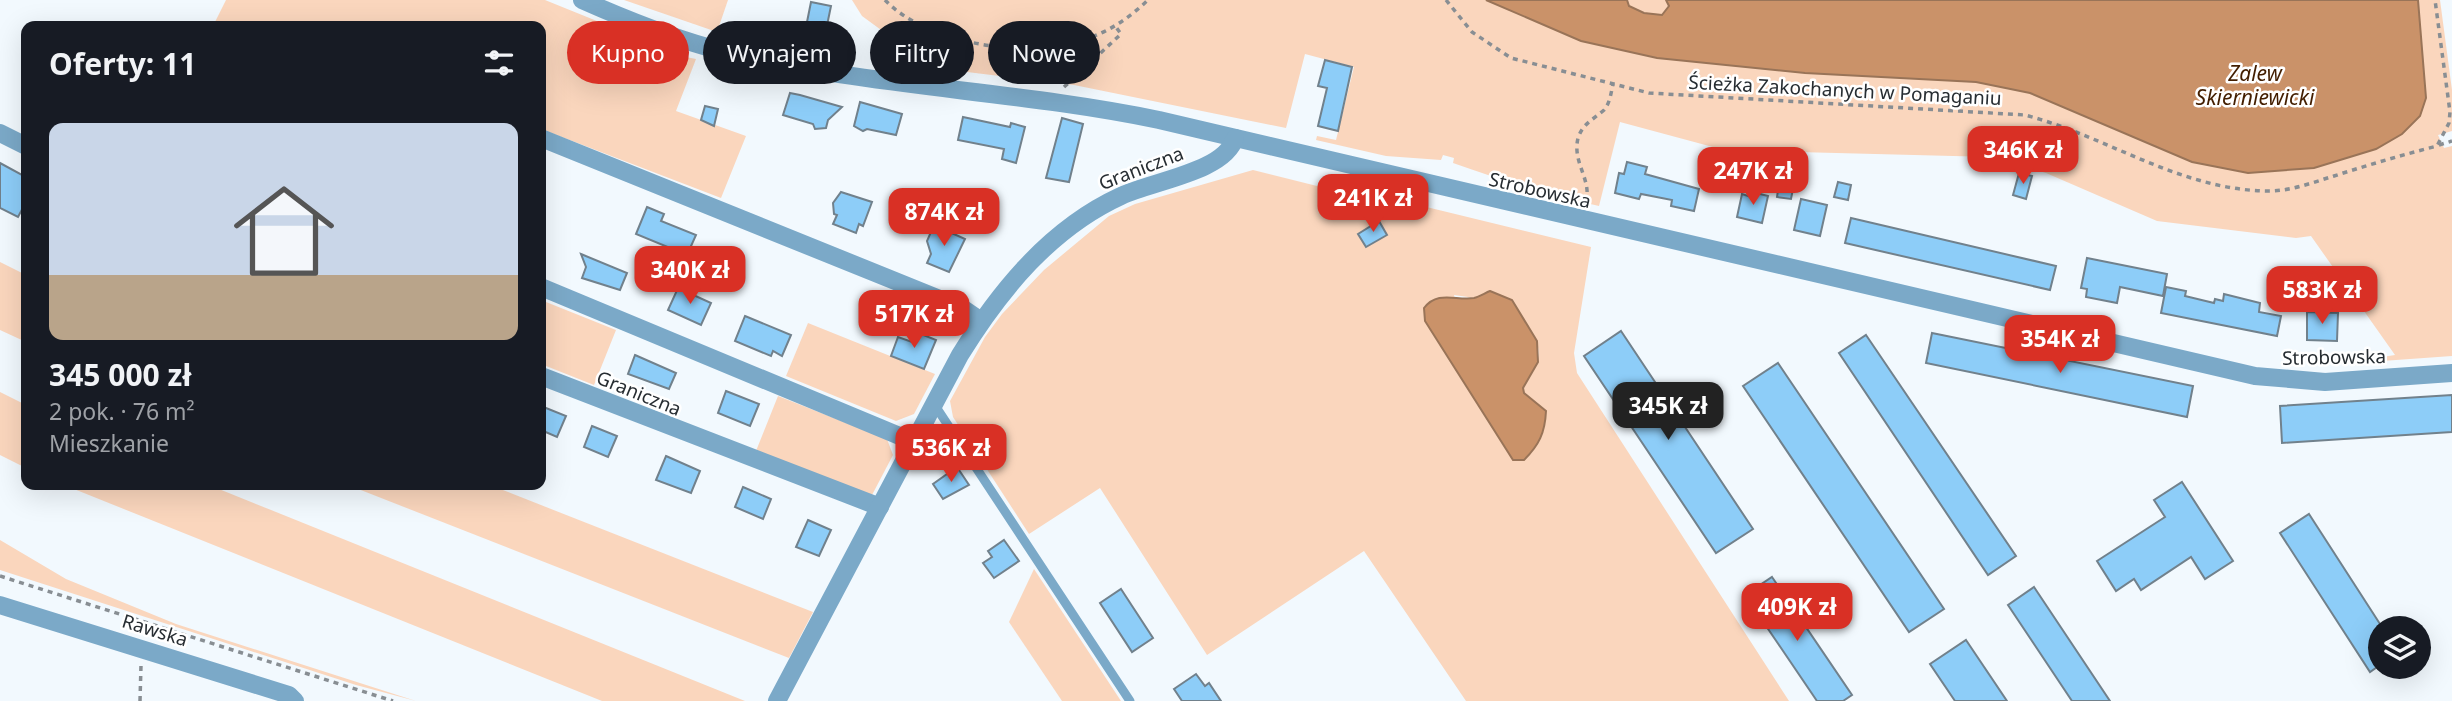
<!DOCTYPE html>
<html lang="pl">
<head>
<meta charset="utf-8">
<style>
  :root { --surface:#171b24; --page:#242831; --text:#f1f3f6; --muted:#9ea1a6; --line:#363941; --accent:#d93025 }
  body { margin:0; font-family:"Noto Sans",sans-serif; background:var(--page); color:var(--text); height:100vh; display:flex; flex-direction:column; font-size:26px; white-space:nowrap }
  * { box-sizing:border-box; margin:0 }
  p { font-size:23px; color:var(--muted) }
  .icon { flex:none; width:38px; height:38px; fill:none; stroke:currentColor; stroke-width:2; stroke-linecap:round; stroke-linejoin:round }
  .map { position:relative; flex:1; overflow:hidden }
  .drawer { position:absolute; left:21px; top:21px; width:525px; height:469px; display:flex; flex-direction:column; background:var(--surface); border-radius:14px; box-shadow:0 7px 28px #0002 }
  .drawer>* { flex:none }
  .hud { position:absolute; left:567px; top:21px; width:665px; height:63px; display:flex; gap:14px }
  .buttons { position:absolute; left:2368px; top:616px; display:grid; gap:14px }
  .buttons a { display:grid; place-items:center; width:63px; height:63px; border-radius:50%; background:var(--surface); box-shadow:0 7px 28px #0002; font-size:35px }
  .price { position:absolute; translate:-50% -60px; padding:0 16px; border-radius:14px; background:var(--accent); color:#fff; font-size:23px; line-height:46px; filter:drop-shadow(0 2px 4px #0008) }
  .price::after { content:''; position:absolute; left:50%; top:42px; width:21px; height:16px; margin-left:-10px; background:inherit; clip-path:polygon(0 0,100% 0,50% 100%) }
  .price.selected { background:#222; color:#fff }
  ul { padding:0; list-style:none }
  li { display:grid; align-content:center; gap:14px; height:371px; padding:0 28px }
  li+li { border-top:2px solid var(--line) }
  li span { display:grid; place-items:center; height:217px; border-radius:14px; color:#555 }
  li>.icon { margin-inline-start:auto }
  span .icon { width:126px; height:126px; fill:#fffc; stroke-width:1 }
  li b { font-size:30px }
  h2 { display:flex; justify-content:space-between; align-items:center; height:84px; padding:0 28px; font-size:30px }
  .chip { padding:0 24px; border-radius:32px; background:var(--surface); box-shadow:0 7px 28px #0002; font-size:24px; line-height:63px }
  .chip.selected { background:var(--accent); color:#fff }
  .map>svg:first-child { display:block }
  .green { fill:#fad6bd; fill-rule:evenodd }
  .water { fill:#ca9269; stroke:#997458; stroke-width:2 }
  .building { fill:#8dcdf8; stroke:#71818c; stroke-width:2 }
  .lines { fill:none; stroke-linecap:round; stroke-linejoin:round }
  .path { stroke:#888e93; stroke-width:3.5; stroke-dasharray:5 5; stroke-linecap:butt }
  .lane { stroke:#7ba9c8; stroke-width:9 }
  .street { stroke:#7ba9c8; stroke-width:18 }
  .labels { text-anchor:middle; stroke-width:5; stroke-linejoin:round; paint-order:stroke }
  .street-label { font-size:19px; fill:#272d32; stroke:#fff }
  .water-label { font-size:21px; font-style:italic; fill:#431e00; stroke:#fff }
</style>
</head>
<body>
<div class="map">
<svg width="2452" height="701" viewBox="0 0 2452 701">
  <rect width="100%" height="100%" fill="#f2f9fe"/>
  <g class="green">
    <polygon points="226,0 545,0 666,49 687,53 686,57 696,59 676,111 746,136 721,198 541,129 541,26 213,26"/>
    <polygon points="624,0 728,0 717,32"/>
    <path d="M852 0H2440L2452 90V131L2438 135 2444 148 2452 146V356L2382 361V357L2395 355 2311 236 2296 238 2157 221 2046 173 1992 157 1724 150 1620 122 1599 206C1548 195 1504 181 1453 163L1454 158 1443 155 1441 160 1386 156 1316 140 1317 136 1336 140 1354 67 1305 54 1286 128 1074 85 910 65 911 58 892 43H886L888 35 862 16Z"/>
    <path d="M1253 170 1317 186 1328 183 1591 247 1574 353 1577 373 1789 701H1466L1364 551 1207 655 1100 488 1029 534 953 417 950 401 985 337 1002 314 1044 270 1109 216 1135 204ZM1490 291C1509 309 1547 333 1537 363 1534 372 1527 380 1523 388L1524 393 1545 411 1513 460 1491 425 1454 295 1475 298Z"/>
    <polygon points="0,262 26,275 26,342 0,330"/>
    <polygon points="541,300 616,330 594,385 541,364"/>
    <polygon points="808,323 935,374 914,414 896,421 786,376"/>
    <polygon points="2371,357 2372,362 2333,364 2333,360"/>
    <polygon points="0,392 26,405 26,468 0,455"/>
    <polygon points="778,396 887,439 893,455 872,495 756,451"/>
    <polygon points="64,485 209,485 745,701 602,701"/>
    <polygon points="348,485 490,485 813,612 789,658"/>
    <polygon points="0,540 66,579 176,624 416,701 356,685 0,570"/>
    <polygon points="1034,569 1121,701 1062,701 1009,622"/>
  </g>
  <g class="water">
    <polygon points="1486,0 1627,0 1629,6 1644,13 1662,15 1669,6 1666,0 2418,0 2426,98 2420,116 2402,134 2376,149 2314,168 2248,173 2192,162 2030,93 1976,82 1805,73 1657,58 1581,41"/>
    <path d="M1490 291 1512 300 1537 341 1538 362 1523 388 1524 393 1546 411C1545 433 1539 445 1524 460H1513L1425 321 1424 308C1438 290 1456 301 1474 298 1479 297 1485 293 1490 291Z"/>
  </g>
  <g class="building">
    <polygon points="811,2 831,6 825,35 805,32"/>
    <polygon points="1325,60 1352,67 1338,131 1318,126 1327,88 1318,86"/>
    <polygon points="790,93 800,95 842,107 828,120 826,128 815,129 813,124 783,115"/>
    <polygon points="860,102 902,114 896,135 867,129 863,131 854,126"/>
    <polygon points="705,106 718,109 714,126 701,120"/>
    <polygon points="963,117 1010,127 1011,123 1025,127 1016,163 1002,159 1004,149 958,140"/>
    <polygon points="1062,118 1083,124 1069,182 1046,178"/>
    <polygon points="1627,162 1647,167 1645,174 1699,189 1694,211 1671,206 1672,200 1641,194 1639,199 1615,193 1619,173 1624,174"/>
    <polygon points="0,163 26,177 26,202 18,217 0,208"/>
    <polygon points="2019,173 2032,176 2026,199 2013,195"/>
    <polygon points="1780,177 1795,179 1791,199 1777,197"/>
    <polygon points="1838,182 1851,185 1848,200 1834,197"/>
    <polygon points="841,192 872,202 863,226 859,224 856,233 833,224 837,215 834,214 833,203"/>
    <polygon points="1752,192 1768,196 1762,223 1737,217 1742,194 1751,197"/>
    <polygon points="1801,199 1827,205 1820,236 1794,230"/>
    <polygon points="647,207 664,214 661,221 696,235 687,255 636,234"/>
    <polygon points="1851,218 2056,266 2050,290 1845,243"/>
    <polygon points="1379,221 1387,235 1366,247 1358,234"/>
    <polygon points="934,225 965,239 949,272 927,263 931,254 927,241"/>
    <polygon points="581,254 627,273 620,290 582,278 586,267"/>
    <polygon points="2087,258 2167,274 2163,296 2120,287 2117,303 2086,297 2087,289 2081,288"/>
    <polygon points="2166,287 2186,291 2185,296 2214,303 2215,299 2223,301 2224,294 2260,303 2259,312 2281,316 2277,336 2161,313"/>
    <polygon points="678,288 711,303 701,325 668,310"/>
    <polygon points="2307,312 2338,313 2337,341 2307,340"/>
    <polygon points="745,316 791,335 782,356 773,351 771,356 735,341"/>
    <polygon points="1621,331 1753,529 1716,553 1584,356"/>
    <polygon points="916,332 936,340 924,369 891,356 898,337 912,342"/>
    <polygon points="1932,333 2193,386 2187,417 1926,363"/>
    <polygon points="1866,335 2016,556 1988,575 1839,353"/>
    <polygon points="635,355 676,373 669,389 628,374"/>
    <polygon points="1778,363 1944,609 1909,632 1743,386"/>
    <polygon points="726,391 759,404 750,426 718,413"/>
    <polygon points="2452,395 2452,432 2282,443 2280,406"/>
    <polygon points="541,406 566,416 557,437 541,430"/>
    <polygon points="592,426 617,436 608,457 584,447"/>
    <polygon points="666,456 700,471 691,493 656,480"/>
    <polygon points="957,467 969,485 943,499 933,484"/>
    <polygon points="2182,482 2233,561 2205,579 2191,557 2141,590 2134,579 2116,591 2097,561 2165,517 2154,500"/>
    <polygon points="743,487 771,499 763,519 735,507"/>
    <polygon points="2309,514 2380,624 2380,665 2370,672 2280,533"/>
    <polygon points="808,520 831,530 819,556 796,547"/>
    <polygon points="1004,540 1019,561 994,578 983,563 992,557 988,551"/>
    <polygon points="1772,577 1852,695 1843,701 1817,701 1745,595"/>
    <polygon points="2034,587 2110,701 2072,701 2008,605"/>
    <polygon points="1121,589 1153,638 1132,652 1100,603"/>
    <polygon points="1966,640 2007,701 1955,701 1930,664"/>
    <polygon points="1196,674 1205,686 1209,683 1221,701 1182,701 1174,689"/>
  </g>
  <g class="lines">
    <g class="path">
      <path d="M885 0C927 44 1022 58 1079 41 1106 34 1128 19 1148 0"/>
      <path d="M1446 0 1472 32 1511 58 1649 93 2025 115C2109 137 2183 192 2272 191 2294 190 2314 182 2334 176 2368 165 2402 155 2437 146L2449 123 2450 112 2435 0"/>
      <polyline points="1064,87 1121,34 1116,27"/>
      <polyline points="2439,145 2452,141"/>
      <path d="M1586 202C1592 179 1572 163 1578 138 1583 123 1593 120 1604 110 1610 103 1611 93 1613 84"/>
      <polyline points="0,576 393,701"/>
      <polyline points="140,701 141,665"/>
    </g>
    <polyline class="lane" points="934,404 1130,701"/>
    <g class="street">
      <path d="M582 0C627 20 674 39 722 51 864 87 1015 90 1159 120L2255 376 2325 382 2452 373"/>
      <polyline points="0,133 26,146"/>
      <polyline points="541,138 962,308 981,321"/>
      <polyline points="541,287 914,442"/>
      <polyline points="541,376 880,507"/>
      <polyline points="0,605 289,695 295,701"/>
      <path d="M777 701 960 355C1000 290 1051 228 1121 196 1152 181 1225 172 1235 138"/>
    </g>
  </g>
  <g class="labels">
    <g class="street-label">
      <text transform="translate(1845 90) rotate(3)" y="7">Ścieżka Zakochanych w Pomaganiu</text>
      <text transform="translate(1141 168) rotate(-21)" y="7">Graniczna</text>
      <text transform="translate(1540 190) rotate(13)" y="7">Strobowska</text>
      <text transform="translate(2334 357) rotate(-1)" y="7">Strobowska</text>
      <text transform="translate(639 393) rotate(22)" y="7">Graniczna</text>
      <text transform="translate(155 630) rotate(17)" y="7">Rawska</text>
    </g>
    <g class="water-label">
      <text x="2255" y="81">Zalew<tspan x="2255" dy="24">Skierniewicki</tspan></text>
    </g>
  </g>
</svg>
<div class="buttons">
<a><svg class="icon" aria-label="layers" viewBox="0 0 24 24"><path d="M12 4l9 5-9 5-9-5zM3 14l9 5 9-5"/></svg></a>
</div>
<b class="price" style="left:2023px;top:186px">346K zł</b>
<b class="price" style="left:1753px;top:207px">247K zł</b>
<b class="price" style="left:1373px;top:234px">241K zł</b>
<b class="price" style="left:944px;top:248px">874K zł</b>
<b class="price" style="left:690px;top:306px">340K zł</b>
<b class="price" style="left:2322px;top:326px">583K zł</b>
<b class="price" style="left:914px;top:350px">517K zł</b>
<b class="price" style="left:2060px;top:375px">354K zł</b>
<b class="price selected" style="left:1668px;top:442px">345K zł</b>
<b class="price" style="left:951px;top:484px">536K zł</b>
<b class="price" style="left:1797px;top:643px">409K zł</b>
<div class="hud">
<a class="chip selected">Kupno</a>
<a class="chip">Wynajem</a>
<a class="chip">Filtry</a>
<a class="chip">Nowe</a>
</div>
<section class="drawer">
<h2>Oferty: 11<svg class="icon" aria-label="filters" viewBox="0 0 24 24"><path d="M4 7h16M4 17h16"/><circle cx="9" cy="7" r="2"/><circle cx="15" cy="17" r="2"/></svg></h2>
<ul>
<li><span style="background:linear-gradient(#c9d6e8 70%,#b9a48a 0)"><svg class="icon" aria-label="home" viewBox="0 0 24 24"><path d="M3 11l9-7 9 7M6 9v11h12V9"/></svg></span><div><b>345 000 zł</b><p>2 pok. · 76 m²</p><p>Mieszkanie</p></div></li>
</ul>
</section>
</div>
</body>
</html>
